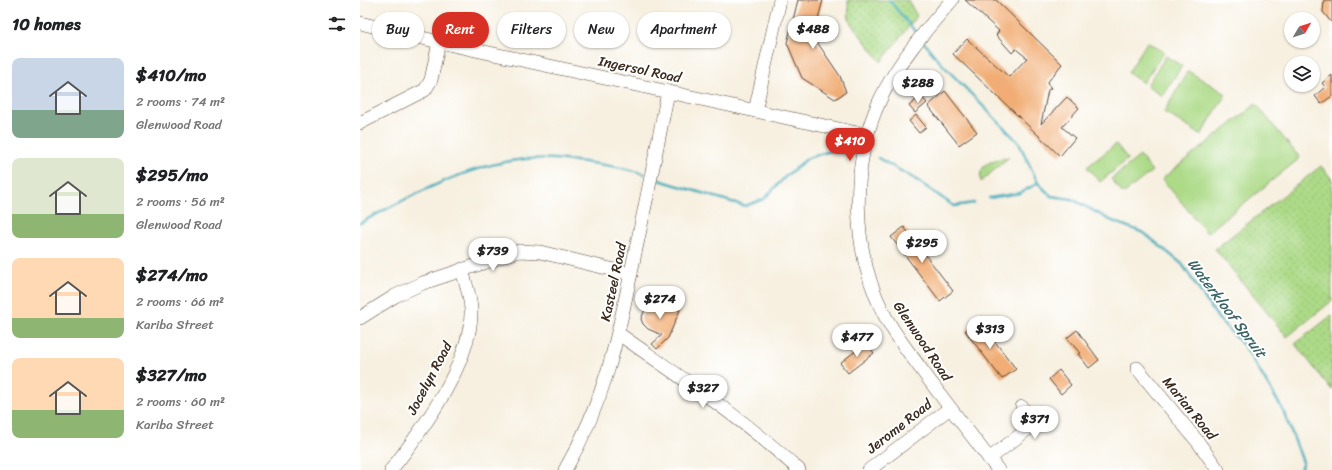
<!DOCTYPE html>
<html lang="en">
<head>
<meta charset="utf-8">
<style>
  :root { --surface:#fff; --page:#f2f2f2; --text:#202124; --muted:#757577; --accent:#d93025 }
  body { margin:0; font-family:Sriracha,sans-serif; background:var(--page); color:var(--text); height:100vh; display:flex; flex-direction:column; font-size:15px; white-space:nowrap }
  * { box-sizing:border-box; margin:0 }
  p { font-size:13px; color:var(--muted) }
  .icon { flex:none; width:22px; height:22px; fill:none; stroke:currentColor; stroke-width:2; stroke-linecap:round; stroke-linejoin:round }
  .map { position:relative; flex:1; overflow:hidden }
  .panel { display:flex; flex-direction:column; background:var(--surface); width:360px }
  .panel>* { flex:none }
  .banner { position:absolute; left:12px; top:12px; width:380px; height:36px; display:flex; gap:8px }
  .needle { width:26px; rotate:51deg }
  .controls { position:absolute; left:924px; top:12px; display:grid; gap:8px }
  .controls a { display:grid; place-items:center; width:36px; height:36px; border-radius:50%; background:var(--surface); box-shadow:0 1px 3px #0004; font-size:20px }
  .price { position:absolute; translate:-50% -34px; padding:0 9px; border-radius:14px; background:#fff; color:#222; font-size:13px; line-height:26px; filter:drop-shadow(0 1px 2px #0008) }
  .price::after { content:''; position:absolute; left:50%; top:24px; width:12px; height:9px; margin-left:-6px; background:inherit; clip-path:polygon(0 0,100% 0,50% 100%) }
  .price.selected { background:var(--accent); color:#fff }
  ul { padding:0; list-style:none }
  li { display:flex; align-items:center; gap:12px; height:100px; padding:0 12px }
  li span { display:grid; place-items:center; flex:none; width:112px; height:80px; border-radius:8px; color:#555 }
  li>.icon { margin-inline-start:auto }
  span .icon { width:48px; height:48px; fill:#fffc; stroke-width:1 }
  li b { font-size:17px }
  h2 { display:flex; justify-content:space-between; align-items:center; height:48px; padding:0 12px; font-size:17px }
  .chip { padding:0 14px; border-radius:18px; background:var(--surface); box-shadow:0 1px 3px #0004; font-size:14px; line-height:36px }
  .chip.selected { background:var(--accent); color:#fff }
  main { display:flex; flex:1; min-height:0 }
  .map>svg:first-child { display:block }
  .grass { fill:url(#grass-dots); stroke:#748252 }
  .pitch { fill:#acda87; stroke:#748252 }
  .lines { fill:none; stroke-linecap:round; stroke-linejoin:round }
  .stream { stroke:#3dabbb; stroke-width:2.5 }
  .building { fill:#f1ad74 }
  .minor-casing { stroke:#57483b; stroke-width:14 }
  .minor { stroke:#fff; stroke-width:13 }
  .labels { text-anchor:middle; stroke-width:4; stroke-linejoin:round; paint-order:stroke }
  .street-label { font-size:14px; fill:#3b2a1e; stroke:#fff }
  .water-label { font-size:15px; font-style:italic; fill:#3c6465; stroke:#fff }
</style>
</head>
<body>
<main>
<section class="panel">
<h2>10 homes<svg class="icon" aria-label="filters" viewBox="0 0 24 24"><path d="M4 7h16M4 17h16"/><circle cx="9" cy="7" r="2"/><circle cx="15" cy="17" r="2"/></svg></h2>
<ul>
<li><span style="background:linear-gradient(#c9d6e8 65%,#7fa58c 0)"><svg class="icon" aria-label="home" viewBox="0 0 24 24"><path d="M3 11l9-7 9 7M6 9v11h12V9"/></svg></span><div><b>$410/mo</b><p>2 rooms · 74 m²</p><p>Glenwood Road</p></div></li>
<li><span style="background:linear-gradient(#dfe7d0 70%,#8fb573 0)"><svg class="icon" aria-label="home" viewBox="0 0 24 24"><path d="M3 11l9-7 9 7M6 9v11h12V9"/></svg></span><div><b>$295/mo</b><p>2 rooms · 56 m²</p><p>Glenwood Road</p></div></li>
<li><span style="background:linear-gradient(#ffd9b3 75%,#8fb573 0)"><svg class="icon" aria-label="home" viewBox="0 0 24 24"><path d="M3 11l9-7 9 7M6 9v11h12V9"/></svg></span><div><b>$274/mo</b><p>2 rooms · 66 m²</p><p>Kariba Street</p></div></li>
<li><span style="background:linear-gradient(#ffd9b3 65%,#8fb573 0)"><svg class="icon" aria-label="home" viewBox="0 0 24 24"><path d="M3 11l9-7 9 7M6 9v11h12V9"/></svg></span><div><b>$327/mo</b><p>2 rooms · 60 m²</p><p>Kariba Street</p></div></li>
</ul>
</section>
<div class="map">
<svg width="972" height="470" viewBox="0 0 972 470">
  <defs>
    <pattern id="grass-dots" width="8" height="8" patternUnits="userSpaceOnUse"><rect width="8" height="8" fill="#acda87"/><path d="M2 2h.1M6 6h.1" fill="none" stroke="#95bb74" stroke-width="1.8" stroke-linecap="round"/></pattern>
  </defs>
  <rect width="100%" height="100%" fill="#fff"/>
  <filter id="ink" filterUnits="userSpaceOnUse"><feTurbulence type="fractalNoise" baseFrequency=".025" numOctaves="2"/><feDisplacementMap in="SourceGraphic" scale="8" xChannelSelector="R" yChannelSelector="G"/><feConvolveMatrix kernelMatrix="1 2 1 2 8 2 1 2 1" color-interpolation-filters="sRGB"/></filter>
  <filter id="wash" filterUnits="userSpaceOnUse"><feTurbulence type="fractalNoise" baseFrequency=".012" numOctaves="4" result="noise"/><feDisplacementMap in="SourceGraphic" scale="16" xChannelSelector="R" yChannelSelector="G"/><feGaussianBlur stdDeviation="0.9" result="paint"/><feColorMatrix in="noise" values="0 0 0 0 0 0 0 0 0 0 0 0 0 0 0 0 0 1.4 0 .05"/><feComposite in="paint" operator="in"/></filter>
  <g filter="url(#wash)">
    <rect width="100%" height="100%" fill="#f7f0e0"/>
    <g class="grass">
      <polygon points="488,0 548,0 557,16 521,62 489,21"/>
      <path d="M649 157 621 182C617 162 635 160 649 157Z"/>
      <polygon points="961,166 972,179 972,301 927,337 855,249"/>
      <polygon points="972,315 972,390 935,344"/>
    </g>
    <g class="pitch">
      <polygon points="787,42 804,52 783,83 768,73"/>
      <polygon points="806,56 822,66 802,96 787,85"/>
      <polygon points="828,71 866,94 841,135 804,112"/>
      <polygon points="896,104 940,158 847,233 802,179"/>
      <polygon points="756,144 768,159 740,182 727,167"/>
      <polygon points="780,156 792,171 763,194 751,179"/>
    </g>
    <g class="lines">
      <g class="stream">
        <polyline points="529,0 558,35"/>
        <polyline points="562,40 579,61 659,143 678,183 691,196 712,199 750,220 784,233 822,264 858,318 885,347 923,410 943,462 940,470"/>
        <polyline points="518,158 555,179 594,206 614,203"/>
        <polyline points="299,180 385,206 404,199 426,176 448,158 470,151 489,153"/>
        <polyline points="629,198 660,193 678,183"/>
        <path d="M0 223C50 196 109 164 166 159 186 157 205 160 224 162 245 165 264 167 284 174"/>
      </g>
    </g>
    <g id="blocks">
      <g class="building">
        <polygon points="438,0 463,0 459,15 457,42 480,76 486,92 475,99 442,78 427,43"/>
        <polygon points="605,0 636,0 702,64 687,83 691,88 688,90 681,124 707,97 719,108 702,127 715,138 700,156 593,54 607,39 649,77 667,58 656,49 652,53 636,35 639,31"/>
        <polygon points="964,0 972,0 972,23 963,12"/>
        <polygon points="972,75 972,96 961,104 955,96 965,87 962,83"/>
        <polygon points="585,91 617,132 599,145 568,106"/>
        <polygon points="561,96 567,103 555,113 549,106"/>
        <polygon points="556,115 566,127 559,133 549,121"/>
        <polygon points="544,227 593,291 580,301 531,237"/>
        <polygon points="290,298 312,310 313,307 320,310 308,338 297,349 292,344 302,335 288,329 283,324 281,319"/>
        <polygon points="619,321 656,369 642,379 605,331"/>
        <polygon points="717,330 739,360 729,368 718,354 720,353 707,338"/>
        <polygon points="506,343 514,353 488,373 480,363"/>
        <polygon points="699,370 711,385 701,394 689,379"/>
      </g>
    </g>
  </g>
  <g filter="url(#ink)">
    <use href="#blocks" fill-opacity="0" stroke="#57483b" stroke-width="1"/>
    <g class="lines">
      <g class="minor-casing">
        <g id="minor">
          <path d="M592 0C565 31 537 63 520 100 490 165 491 250 524 314 534 334 548 351 561 369 586 403 612 436 638 470"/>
          <polyline points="0,23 79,42 506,135"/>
          <polyline points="395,111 420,0"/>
          <polyline points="0,123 65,90 71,80 79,42"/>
          <polyline points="0,318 35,296 63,283 159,251 180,252 271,274"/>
          <path d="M259 334C320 377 384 419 439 470"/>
          <polyline points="777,368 838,442 858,470"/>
          <polyline points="629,459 673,425 662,407"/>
          <path d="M31 470C61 432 110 364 111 314 112 299 105 283 102 269"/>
          <path d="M205 470C246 399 258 337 274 258 286 203 297 147 308 92"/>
          <polyline points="509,470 590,408"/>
        </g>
      </g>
      <use href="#minor" class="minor"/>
    </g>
  </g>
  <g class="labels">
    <g class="street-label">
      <text transform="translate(280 69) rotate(12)" y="5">Ingersol Road</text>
      <text transform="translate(253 282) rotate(-78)" y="5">Kasteel Road</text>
      <text transform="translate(563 341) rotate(56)" y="5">Glenwood Road</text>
      <text transform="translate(69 378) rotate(-62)" y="5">Jocelyn Road</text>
      <text transform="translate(830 408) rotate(51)" y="5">Marian Road</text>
      <text transform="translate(539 426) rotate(-38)" y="5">Jerome Road</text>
    </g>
    <g class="water-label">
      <text transform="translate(867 308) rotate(53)" y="5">Waterkloof Spruit</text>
    </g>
  </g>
</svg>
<div class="controls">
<a><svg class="needle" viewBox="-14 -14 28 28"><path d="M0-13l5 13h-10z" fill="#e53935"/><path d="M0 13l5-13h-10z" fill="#757577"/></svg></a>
<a><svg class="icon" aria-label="layers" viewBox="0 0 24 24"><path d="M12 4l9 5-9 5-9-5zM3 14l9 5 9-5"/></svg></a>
</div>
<b class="price" style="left:453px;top:50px">$488</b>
<b class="price" style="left:558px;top:104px">$288</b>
<b class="price selected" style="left:490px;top:162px">$410</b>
<b class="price" style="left:562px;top:264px">$295</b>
<b class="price" style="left:133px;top:272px">$739</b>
<b class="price" style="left:300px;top:320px">$274</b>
<b class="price" style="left:630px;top:350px">$313</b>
<b class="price" style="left:497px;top:358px">$477</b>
<b class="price" style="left:343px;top:409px">$327</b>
<b class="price" style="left:675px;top:440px">$371</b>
<div class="banner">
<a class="chip">Buy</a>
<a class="chip selected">Rent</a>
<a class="chip">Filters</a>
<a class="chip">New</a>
<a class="chip">Apartment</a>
</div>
</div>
</main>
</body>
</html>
